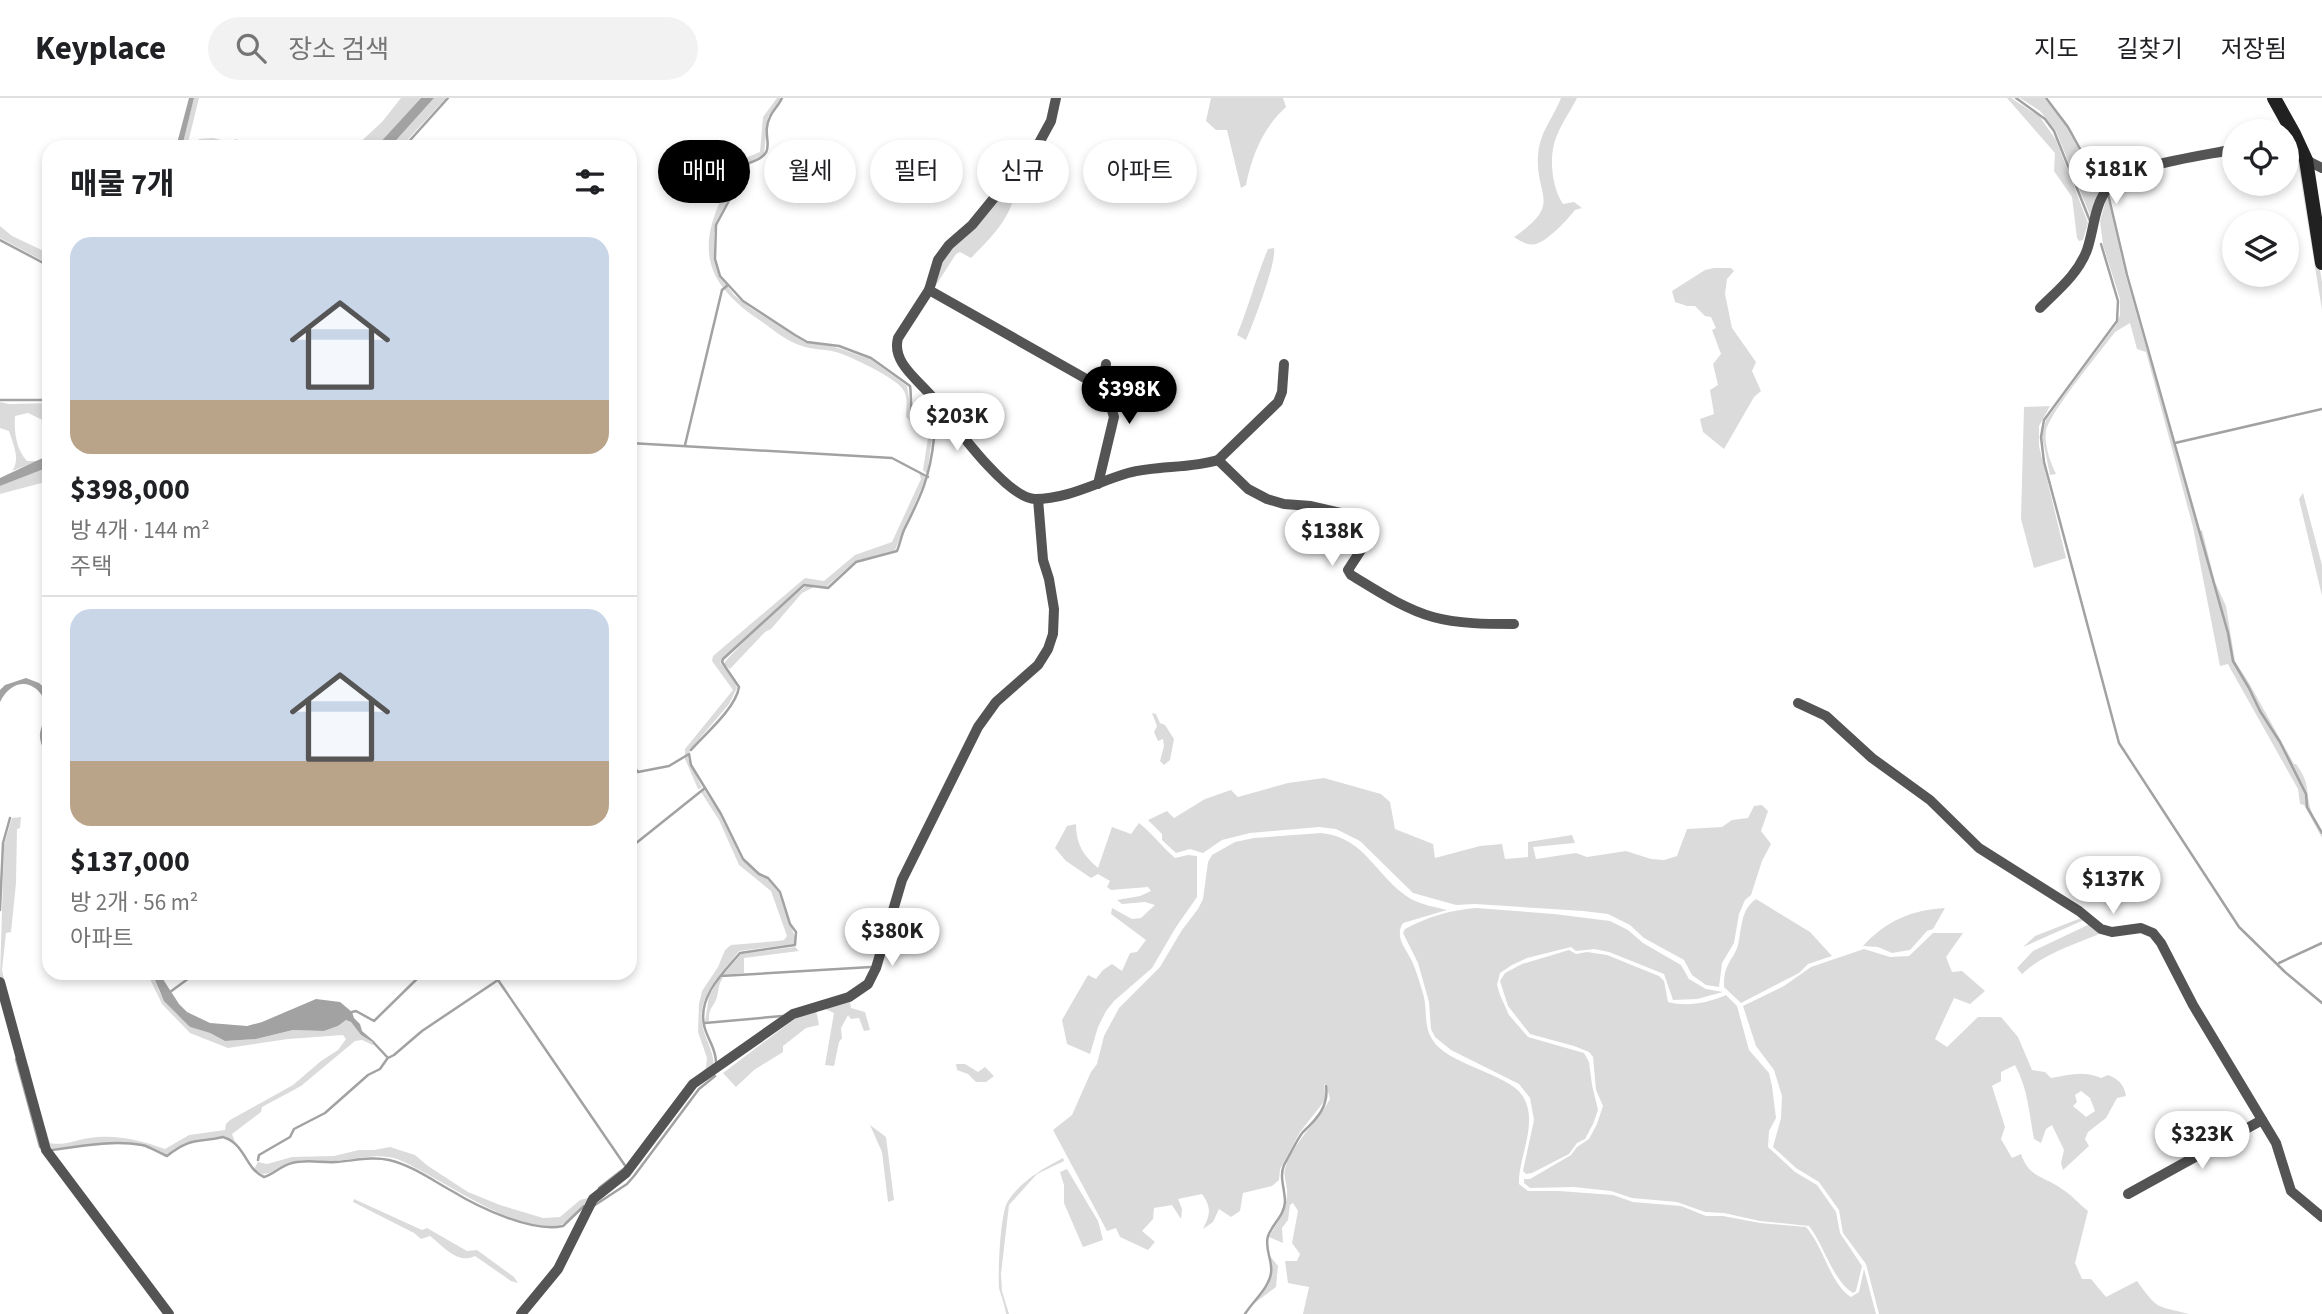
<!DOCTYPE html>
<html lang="ko">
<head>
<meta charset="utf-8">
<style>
  :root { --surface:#fff; --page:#f2f2f2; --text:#202124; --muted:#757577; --line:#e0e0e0; --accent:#000 }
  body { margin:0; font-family:"Source Sans 3","Noto Sans KR",sans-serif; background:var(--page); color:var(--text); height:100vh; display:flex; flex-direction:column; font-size:26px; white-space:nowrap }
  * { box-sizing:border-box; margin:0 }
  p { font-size:23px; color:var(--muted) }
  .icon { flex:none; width:38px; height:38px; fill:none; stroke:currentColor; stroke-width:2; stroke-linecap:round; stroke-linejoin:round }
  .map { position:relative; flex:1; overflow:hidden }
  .drawer { position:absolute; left:42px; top:42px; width:595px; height:840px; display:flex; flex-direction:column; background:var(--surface); border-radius:21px; box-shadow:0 4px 10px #0003 }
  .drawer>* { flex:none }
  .top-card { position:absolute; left:658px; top:42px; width:665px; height:63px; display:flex; gap:14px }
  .fabs { position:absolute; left:2222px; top:21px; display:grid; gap:14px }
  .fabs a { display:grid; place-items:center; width:77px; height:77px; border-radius:50%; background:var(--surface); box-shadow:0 4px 10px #0003; font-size:35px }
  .price { position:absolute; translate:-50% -60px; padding:0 16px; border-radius:24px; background:#fff; color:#222; font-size:23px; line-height:46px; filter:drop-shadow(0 2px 4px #0008) }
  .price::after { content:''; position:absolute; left:50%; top:42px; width:21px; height:16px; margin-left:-10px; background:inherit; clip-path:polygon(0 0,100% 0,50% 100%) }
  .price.selected { background:var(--accent); color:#fff }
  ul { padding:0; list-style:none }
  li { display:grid; align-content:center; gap:14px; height:371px; padding:0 28px }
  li+li { border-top:2px solid var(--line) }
  li span { display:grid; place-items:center; height:217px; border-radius:21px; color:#555 }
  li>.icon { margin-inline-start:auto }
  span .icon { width:126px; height:126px; fill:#fffc; stroke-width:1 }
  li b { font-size:30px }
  h2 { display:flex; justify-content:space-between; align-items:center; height:84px; padding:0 28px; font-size:30px }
  .pill { padding:0 24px; border-radius:32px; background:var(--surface); box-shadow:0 4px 10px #0003; font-size:24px; line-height:63px }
  .pill.selected { background:var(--accent); color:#fff }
  header { display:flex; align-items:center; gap:42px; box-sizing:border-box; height:98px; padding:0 35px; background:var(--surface); border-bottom:2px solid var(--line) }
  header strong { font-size:33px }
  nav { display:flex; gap:38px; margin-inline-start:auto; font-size:24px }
  .search { width:490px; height:63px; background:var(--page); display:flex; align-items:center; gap:18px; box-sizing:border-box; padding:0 24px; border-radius:38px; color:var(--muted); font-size:26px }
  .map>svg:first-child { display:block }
  .green { fill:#dbdbdb; fill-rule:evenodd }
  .water { fill:#a2a2a2 }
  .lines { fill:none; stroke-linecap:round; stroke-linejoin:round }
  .stream { stroke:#a2a2a2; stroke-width:2.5 }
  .street { stroke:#545454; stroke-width:10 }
  .secondary { stroke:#212121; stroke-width:14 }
</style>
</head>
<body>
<header>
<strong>Keyplace</strong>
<div class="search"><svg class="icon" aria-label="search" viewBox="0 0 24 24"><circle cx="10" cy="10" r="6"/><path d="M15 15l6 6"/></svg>장소 검색</div>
<nav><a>지도</a><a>길찾기</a><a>저장됨</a></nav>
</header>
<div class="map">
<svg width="2322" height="1216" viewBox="0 0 2322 1216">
  <rect width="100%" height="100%" fill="#fff"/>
  <g class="green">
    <polygon points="194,0 199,0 187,49 182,49"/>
    <polygon points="401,0 421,0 376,49 355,49 382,24"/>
    <polygon points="434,0 446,0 401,49 390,49"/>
    <path d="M777 0H781L768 19 764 56 746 66 718 121 714 136V158L719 177 734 197 749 209 804 244 832 248 870 261 907 288 913 323 932 340 927 376 923 372 928 340 906 319C906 311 908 300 904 293 899 281 850 258 836 254 824 251 811 252 799 247 784 242 771 230 758 221 688 174 703 131 739 66L743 61 760 54 763 19Z"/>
    <path d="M1211 0H1283L1286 9C1263 30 1252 57 1246 87L1241 90 1227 32H1216L1206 23Z"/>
    <path d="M1561 0H1577C1571 12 1563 23 1558 35 1548 55 1551 88 1563 106L1574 104 1582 110 1575 112C1567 122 1549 142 1536 146 1528 148 1520 143 1514 139 1567 103 1531 98 1539 49 1543 30 1554 18 1561 0Z"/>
    <polygon points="2007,0 2011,0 2040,19 2056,42 2088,125 2083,142 2079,143 2077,140 2072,99 2054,73 2055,55"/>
    <polygon points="2020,0 2044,0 2068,30 2094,81 2094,87 2100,93 2092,122 2056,33 2040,13"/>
    <polygon points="213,40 230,44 236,41 252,49 198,49 199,41"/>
    <polygon points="2287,46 2295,48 2303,67 2322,184 2322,212 2298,65 2291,48"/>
    <path d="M1036 55 1025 77 1014 89C1016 116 989 142 971 160L960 154 956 156 933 192 941 162Z"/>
    <path d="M2107 98 2126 179 2199 433 2202 432 2215 484 2226 508 2235 563 2249 585 2294 666H2296C2310 686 2305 687 2310 709 2313 720 2322 727 2322 740L2304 707 2300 706 2298 691 2230 570 2228 566 2220 568 2193 429 2146 254 2137 251 2130 225 2115 234C2100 254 2050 314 2046 333 2044 346 2050 364 2056 376L2050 377 2042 338 2046 322 2116 227 2120 217V201L2103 147 2100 123Z"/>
    <polygon points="0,128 12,138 46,154 49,149 49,166 0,140"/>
    <path d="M1274 150C1277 164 1253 226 1246 242L1237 237C1249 208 1256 179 1268 151Z"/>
    <polygon points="1714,170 1731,170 1734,173 1727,181 1725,196 1732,230 1756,264 1752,273 1761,293 1754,299 1724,351 1703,334 1700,321 1714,316 1710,292 1718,287 1713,266 1721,256 1712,232 1716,230 1711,219 1705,218 1695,208 1687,208 1675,204 1672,193 1705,172"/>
    <path d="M0 304 9 306 49 305V325L28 315 15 318C14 334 16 351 27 363H38L12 373C21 362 13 346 9 333L0 330Z"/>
    <polygon points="2050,308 2039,328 2039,348 2066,460 2034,470 2021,421 2024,309"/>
    <polygon points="49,369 49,383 0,396 0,388"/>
    <polygon points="919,375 926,380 895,452 854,464 825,490 804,486 721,562 720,565 733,579 737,590 729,606 690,652 688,660 702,690 698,691 685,661 685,651 733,592 712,563 713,558 805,480 824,483 855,457 892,444 921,381"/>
    <polygon points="2303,395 2322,467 2322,498 2299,401"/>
    <path d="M808 487 814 489 802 495 771 531 765 534 730 571 724 566C726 559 797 493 808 487Z"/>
    <polygon points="1152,615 1156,616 1160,625 1165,627 1174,641 1170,662 1164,667 1160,663 1164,648 1163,641 1158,643 1154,634 1157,628"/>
    <polygon points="1324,680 1381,696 1390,704 1395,731 1433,746 1435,760 1480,748 1502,746 1505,761 1528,759 1528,744 1572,737 1575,745 1533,749 1536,761 1576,755 1587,759 1626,753 1651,761 1664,762 1677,758 1687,731 1722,729 1732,722 1748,720 1754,708 1762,707 1768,713 1761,733 1771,746 1762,763 1751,797 1745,802 1739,816 1734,845 1722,865 1719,889 1706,887 1692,877 1684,862 1644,840 1630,827 1608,816 1583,813 1475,806 1456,807 1413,795 1360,743 1336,731 1319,729 1250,735 1222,742 1203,755 1190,751 1176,755 1162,742 1162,736 1148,722 1167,713 1174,720 1205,701 1231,692 1238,699 1288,685"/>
    <path d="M704 692 720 716 742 762 768 781 779 795 796 842 794 846 739 853C723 874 698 896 702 925 704 940 713 950 714 968L693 985 626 1074 591 1101H588C584 1108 566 1126 558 1128 514 1136 437 1077 397 1061 378 1054 352 1062 333 1063 319 1064 304 1060 291 1064 277 1068 266 1084 254 1071L258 1064 267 1066 292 1059 334 1058 359 1052H374L390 1049 415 1057 428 1068 468 1094 500 1107 543 1120 560 1119 580 1102 588 1100 625 1072 680 997 706 970 707 960 698 934 699 906 702 893 718 869 725 852 731 847 778 843 784 842 787 838 771 793 739 767 719 722 701 694Z"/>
    <polygon points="21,719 20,730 17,731 16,785 11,834 6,835 2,872 14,926 0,878 4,747 12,720"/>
    <path d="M1139 725C1153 736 1162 749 1175 760L1188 757 1197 758V799L1176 829 1152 870 1114 903 1106 913 1098 929 1090 956 1067 946 1062 922 1088 877 1096 881 1103 872 1112 866 1122 873 1130 855 1137 854 1146 842 1111 816 1112 810 1132 821 1141 820 1155 807 1145 804 1122 806 1117 802 1140 798 1151 793 1148 789 1111 792 1107 789 1110 783 1098 776 1091 780 1066 763 1055 750 1067 728 1076 726C1076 746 1083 757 1098 770L1112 729 1131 736Z"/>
    <path d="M1321 735C1367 740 1375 779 1411 801 1422 807 1435 809 1447 812L1403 825C1393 841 1409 853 1414 868 1418 878 1421 889 1424 899 1427 913 1424 928 1432 941 1447 967 1507 975 1522 997 1540 1024 1518 1058 1519 1086L1528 1093H1559L1613 1097 1633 1104 1681 1108 1706 1118H1723L1760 1125 1806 1129C1824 1149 1830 1186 1851 1199L1859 1194 1864 1171 1876 1216H1303L1309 1189 1288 1185 1285 1163H1297L1300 1156 1292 1145 1298 1113 1293 1105 1290 1107 1288 1122 1282 1130 1283 1145 1269 1139C1278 1123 1288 1112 1287 1093 1287 1085 1283 1078 1285 1071 1292 1046 1317 1024 1330 1001L1326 986 1324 987 1326 1001 1300 1034 1280 1071 1279 1082 1272 1088 1243 1095 1240 1113 1231 1119 1219 1111 1213 1124 1203 1131C1210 1117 1212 1110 1202 1096L1178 1101 1182 1111 1181 1121 1172 1107 1154 1110 1153 1121 1142 1133 1155 1144 1148 1152 1120 1139 1116 1130 1107 1133 1053 1032 1072 1017 1091 974 1097 966 1104 938 1119 910 1160 869 1182 832 1198 811 1203 801 1208 764 1212 757 1235 744 1254 740Z"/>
    <path d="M1756 801 1810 834 1832 858 1808 866 1799 875 1741 905 1724 889C1724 882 1724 874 1728 867 1731 860 1736 855 1738 847 1742 831 1740 812 1756 801Z"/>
    <path d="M1476 810 1554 816 1610 823 1628 832 1643 845 1681 867 1689 881 1706 891 1723 894 1697 901 1673 902 1664 876 1609 854 1594 851 1576 853 1571 849 1527 860 1512 867 1500 875 1497 887 1500 897 1509 917 1528 939 1584 955 1589 964 1592 987 1598 1012 1593 1026 1585 1041 1577 1045 1569 1056 1532 1075 1526 1076 1523 1073 1534 1022 1530 1000 1519 986 1451 952 1435 939 1431 931 1429 904 1418 865 1403 835 1405 831C1427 819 1451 812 1476 810Z"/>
    <path d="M1945 810 1933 831 1927 833 1910 852 1892 855 1878 849 1863 848C1886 823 1911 812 1945 810Z"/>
    <polygon points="2081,820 2084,822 2023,849 2035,838"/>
    <path d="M2090 826 2104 834C2076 846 2044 855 2022 876L2017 870 2033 853Z"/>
    <path d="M1933 835H1963L1946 859 1952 874 1962 873 1985 893 1970 906 1954 900 1935 941 1947 949 1978 919H2001L2018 939 2032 972 2045 974 2051 980C2068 977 2084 972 2101 980L2108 977C2118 981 2124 986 2126 998L2117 1000 2106 1020 2088 1034 2085 1041 2089 1048 2063 1072 2061 1065 2064 1052 2052 1027 2046 1031 2041 1045 2034 1041C2029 1015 2028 991 2015 967L2001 974V983L1992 988 2005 1029 2001 1041 2012 1060 2021 1056C2029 1080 2044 1078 2062 1091 2072 1097 2079 1106 2088 1113L2075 1165 2082 1181H2091L2106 1199 2137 1183C2159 1213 2155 1207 2189 1216H1879L1866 1166 1843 1135 1839 1112 1819 1084 1796 1070 1773 1049 1781 1020 1782 998 1774 972 1756 948 1743 908 1784 888 1811 869 1864 851 1890 859 1909 858ZM2081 993 2090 1000 2095 1013 2086 1019 2073 1008 2077 1004 2075 997Z"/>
    <polygon points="795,849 799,853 744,860 744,875 723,877 741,856"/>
    <path d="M1569 852 1576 856 1587 854 1607 857 1659 878 1664 883 1668 904C1687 909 1708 905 1726 897L1737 908 1749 952 1769 975 1772 988 1776 1020 1769 1033 1768 1049 1795 1074 1817 1087 1836 1114 1840 1135 1862 1168 1856 1193 1853 1195C1833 1183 1824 1147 1809 1128L1760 1123 1724 1115 1705 1114 1677 1104 1632 1100 1611 1093 1574 1089 1530 1090 1524 1085V1081H1530L1571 1057 1577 1049 1589 1041 1597 1026 1603 1008 1596 992 1593 959 1589 954 1574 948 1530 936 1508 908 1500 883 1505 875 1522 866Z"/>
    <path d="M147 875H152L160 895 190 929 210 935 225 943 256 941 293 932 324 933 338 928 346 922 351 924 361 937 374 945 373 947 362 942 355 943 301 988 262 1009 261 1014 232 1036 235 1044 225 1038C201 1042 187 1039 168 1057L144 1047 129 1045 49 1051 24 969 29 968 33 991 50 1045C63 1048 76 1042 89 1040 117 1036 139 1042 165 1051L189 1037 225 1032 226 1026 230 1022 293 987 321 963 338 952 346 941 343 937 288 941 228 950 190 935 162 906Z"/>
    <path d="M720 880H723C718 887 719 891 717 899 714 909 708 910 709 923L705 924 709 898Z"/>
    <polygon points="850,903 851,910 865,914 870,932 864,933 859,920 851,921 848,917 841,930 842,940 839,944 834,968 825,967 834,915 823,910"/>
    <polygon points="816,912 819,927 806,930 783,948 783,954 754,972 736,989 723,975 796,920"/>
    <polygon points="956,966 965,966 978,974 985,969 994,978 986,984 976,984 968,976 957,972"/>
    <polygon points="870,1027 886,1039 894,1102 888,1104 882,1054"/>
    <path d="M1063 1060 1064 1063 1037 1076 1009 1107 1001 1176 1002 1193 1009 1216H1006C1005 1207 1001 1198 999 1190 998 1174 1000 1115 1008 1103 1021 1083 1042 1071 1063 1060Z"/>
    <polygon points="1067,1071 1098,1123 1103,1142 1083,1149 1064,1105 1064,1087 1060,1074"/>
    <path d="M354 1101 422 1132 427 1130 467 1153 477 1152 514 1179 518 1185 511 1183 475 1158C458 1167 443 1148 430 1138L421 1141 414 1135 353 1104Z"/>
    <path d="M1270 1158 1278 1168 1276 1189 1252 1207C1267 1189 1276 1182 1270 1158Z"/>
  </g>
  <g class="water">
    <polygon points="189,0 194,0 182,49 176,49"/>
    <polygon points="421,0 434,0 390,49 376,49"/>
    <polygon points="49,357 49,369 0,388 0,380"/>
    <path d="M26 580 39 585 49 594V625L45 639 49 663C33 631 42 638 47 608 38 581 13 578 0 604V592L5 587Z"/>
    <polygon points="152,875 159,875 179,906 187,914 210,925 247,928 262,924 316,901 340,904 352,914 354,920 360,926 362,933 375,944 374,945 361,937 351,924 346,922 338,928 324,933 293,932 256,941 225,943 210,935 190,929 164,903"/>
  </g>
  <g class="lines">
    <g class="stream">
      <polyline points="2016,0 2045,21 2054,33 2090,123"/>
      <polyline points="2046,0 2068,29 2096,80"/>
      <polyline points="404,49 448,0"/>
      <polyline points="2108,96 2127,177 2228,535 2233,563 2249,590 2260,613 2280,644 2306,696 2307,709 2322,735"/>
      <polyline points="0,142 49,168"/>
      <polyline points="2101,146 2118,203 2117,223 2044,322 2041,339 2044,364 2119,645 2239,829 2285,874 2322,905"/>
      <polyline points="0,302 49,302"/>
      <polyline points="630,345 892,360 928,379"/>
      <polyline points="2175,345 2322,311"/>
      <polyline points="685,347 722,192 728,187"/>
      <path d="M691 652C705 636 736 610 739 589L722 564 723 561 804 487 828 490 856 464 897 453C900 446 901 439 904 432 921 398 930 379 934 340 929 333 921 331 916 324 909 316 912 299 910 288L871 260 839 248 807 244 795 237 743 203 720 178 715 161 716 127 749 65C782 54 759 41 770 19 773 12 779 7 782 0"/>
      <path d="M630 663 638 674 669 668 689 656 691 667 721 716 743 761 759 776 768 780 780 794 790 826 796 834 795 847 740 855C723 875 698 898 704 927 707 941 716 950 716 964"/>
      <polyline points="630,750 705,690"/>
      <polyline points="0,812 3,745 10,720"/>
      <polyline points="2279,865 2322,845"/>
      <polyline points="721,878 871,869"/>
      <polyline points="170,894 196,875"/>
      <polyline points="352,914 356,913 374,923 423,875"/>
      <polyline points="705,925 782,918"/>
      <polyline points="374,945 388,960 394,957 422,933 498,882 626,1069 599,1090"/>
      <polyline points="16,961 40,1049"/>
      <path d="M52 1052C80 1048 113 1042 142 1047 151 1049 159 1055 167 1058 191 1039 196 1045 223 1039 246 1046 245 1071 264 1079 274 1076 282 1067 292 1065 306 1061 322 1065 336 1064 353 1063 371 1058 389 1062 411 1067 432 1082 452 1093 478 1109 532 1135 563 1128L584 1108"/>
      <polyline points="258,1062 259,1057 290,1039 294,1031 325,1015 368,977 380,971 387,961"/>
      <polyline points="595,1107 627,1086 634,1078 699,991 715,978"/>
      <path d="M1245 1216C1253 1203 1269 1190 1271 1175 1273 1162 1264 1151 1268 1138 1273 1125 1284 1118 1285 1104 1285 1091 1279 1079 1284 1067 1287 1062 1300 1036 1303 1034 1317 1021 1329 1008 1326 988"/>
    </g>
    <g class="street">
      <path d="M1056 0 1051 23 1039 45 972 127 949 147 938 162 929 192 898 240C891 265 920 283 934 301 952 324 1007 401 1035 401 1068 401 1097 384 1128 375 1157 367 1189 371 1218 362L1278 304 1282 294 1284 266"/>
      <polyline points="2306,62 2322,70"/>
      <polyline points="929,192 1097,287 1104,287"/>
      <path d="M2040 210C2058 192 2078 176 2087 152 2094 132 2094 108 2107 91 2127 66 2204 58 2235 51"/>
      <path d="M1218 362 1248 391 1267 401 1284 406 1311 408 1367 421 1374 432 1348 472 1351 477C1376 492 1404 511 1433 519 1458 526 1488 526 1514 526"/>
      <polyline points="1098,386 1114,319 1104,287 1106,266"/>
      <polyline points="1798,605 1826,618 1872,660 1930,702 1979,750 2079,813 2101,831 2112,834 2141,830 2153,835 2161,845 2193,907 2276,1045 2291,1093 2322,1119"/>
      <polyline points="0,884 46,1052 169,1216"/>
      <polyline points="2128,1096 2262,1022"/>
      <polyline points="521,1216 558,1171 593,1101 626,1075 693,986 793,916 849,899 868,886 876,870 902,782 978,629 996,604 1038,567 1048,551 1053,536 1054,511 1049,481 1043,462 1038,401"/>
    </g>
    <polyline class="secondary" points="2274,0 2294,36 2306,62 2322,165"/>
  </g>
</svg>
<div class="fabs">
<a><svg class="icon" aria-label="locate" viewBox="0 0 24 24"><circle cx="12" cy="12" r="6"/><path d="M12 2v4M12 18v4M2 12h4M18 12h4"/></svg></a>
<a><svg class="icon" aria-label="layers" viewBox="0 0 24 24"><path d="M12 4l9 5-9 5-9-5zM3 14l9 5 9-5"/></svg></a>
</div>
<b class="price" style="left:2116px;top:108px">$181K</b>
<b class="price selected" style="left:1129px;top:328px">$398K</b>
<b class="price" style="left:957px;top:355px">$203K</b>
<b class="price" style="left:1332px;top:470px">$138K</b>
<b class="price" style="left:2113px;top:818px">$137K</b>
<b class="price" style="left:892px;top:870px">$380K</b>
<b class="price" style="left:2202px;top:1073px">$323K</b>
<div class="top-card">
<a class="pill selected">매매</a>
<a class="pill">월세</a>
<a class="pill">필터</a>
<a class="pill">신규</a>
<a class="pill">아파트</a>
</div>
<section class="drawer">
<h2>매물 7개<svg class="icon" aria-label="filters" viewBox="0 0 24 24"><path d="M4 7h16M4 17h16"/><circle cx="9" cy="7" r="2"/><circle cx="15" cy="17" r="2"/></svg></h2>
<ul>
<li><span style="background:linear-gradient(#c9d6e8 75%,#b9a48a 0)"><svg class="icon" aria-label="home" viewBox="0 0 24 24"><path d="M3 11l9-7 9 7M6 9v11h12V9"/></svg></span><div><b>$398,000</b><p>방 4개 · 144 m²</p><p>주택</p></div></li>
<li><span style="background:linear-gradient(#c9d6e8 70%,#b9a48a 0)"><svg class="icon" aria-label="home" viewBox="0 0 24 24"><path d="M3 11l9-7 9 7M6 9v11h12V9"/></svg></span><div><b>$137,000</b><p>방 2개 · 56 m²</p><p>아파트</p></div></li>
</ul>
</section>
</div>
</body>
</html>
